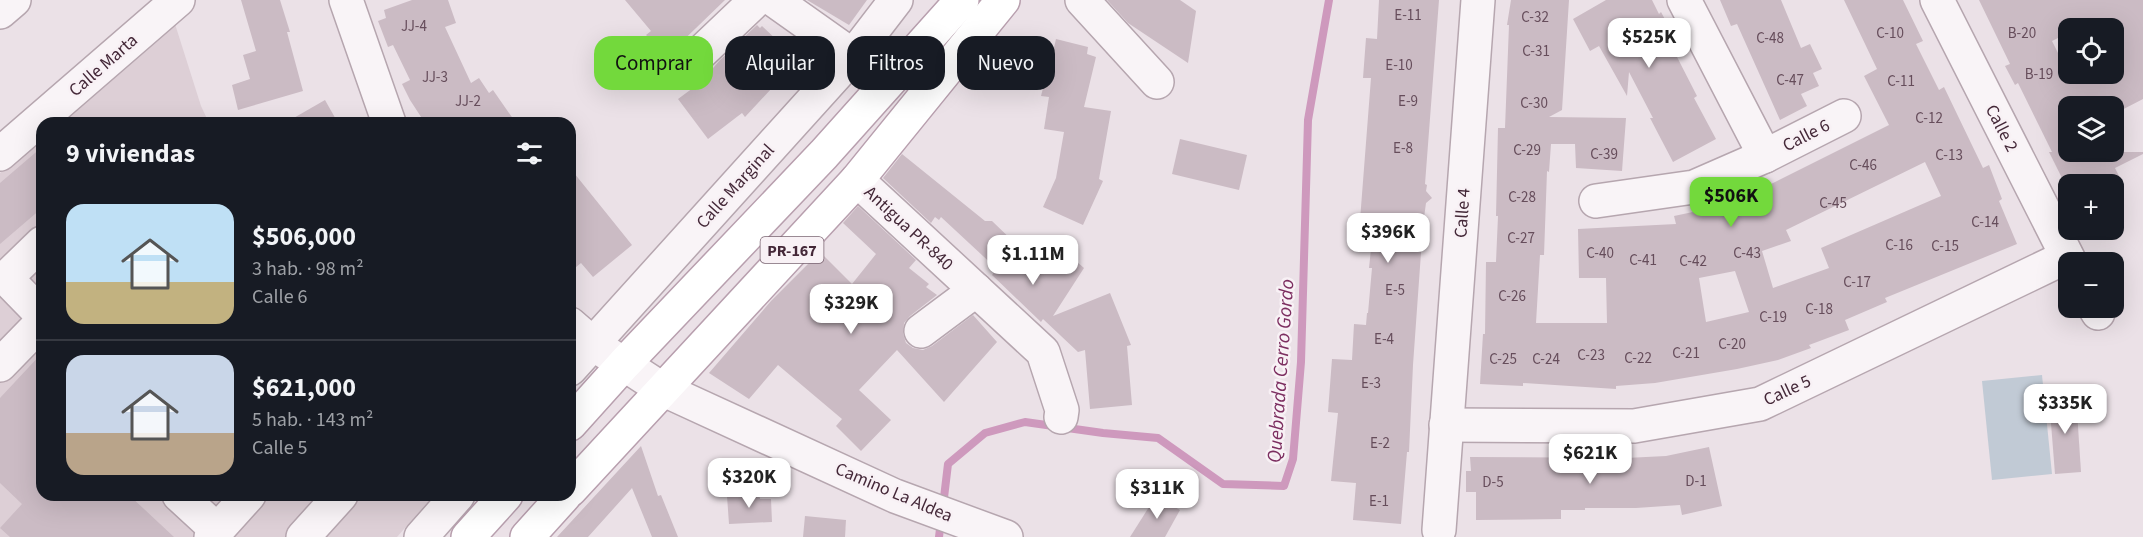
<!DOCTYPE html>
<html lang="es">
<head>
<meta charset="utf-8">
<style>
  :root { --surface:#171b24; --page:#20242c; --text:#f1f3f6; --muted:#9ea1a6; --line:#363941; --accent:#73d93c }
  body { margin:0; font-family:"Source Sans 3",sans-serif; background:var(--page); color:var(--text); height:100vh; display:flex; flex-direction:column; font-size:22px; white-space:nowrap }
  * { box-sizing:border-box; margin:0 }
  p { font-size:20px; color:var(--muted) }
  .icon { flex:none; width:33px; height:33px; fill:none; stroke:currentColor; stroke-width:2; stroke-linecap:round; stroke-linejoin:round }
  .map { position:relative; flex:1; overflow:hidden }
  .details { position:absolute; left:36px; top:117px; width:540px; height:384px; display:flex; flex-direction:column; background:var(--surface); border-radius:18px; box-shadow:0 6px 24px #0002 }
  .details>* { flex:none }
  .guide { position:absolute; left:594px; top:36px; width:570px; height:54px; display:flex; gap:12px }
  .fabs { position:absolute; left:2058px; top:18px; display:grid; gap:12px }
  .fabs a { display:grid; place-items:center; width:66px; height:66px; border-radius:12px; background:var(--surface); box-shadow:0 6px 24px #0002; font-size:30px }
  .price { position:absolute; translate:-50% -51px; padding:0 14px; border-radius:12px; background:#fff; color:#222; font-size:20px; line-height:39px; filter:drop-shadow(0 2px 3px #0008) }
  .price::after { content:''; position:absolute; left:50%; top:36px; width:18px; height:14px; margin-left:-9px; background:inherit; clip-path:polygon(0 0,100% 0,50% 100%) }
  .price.selected { background:var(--accent); color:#111 }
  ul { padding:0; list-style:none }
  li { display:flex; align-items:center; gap:18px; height:150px; padding:0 30px }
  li+li { border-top:2px solid var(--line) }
  li span { display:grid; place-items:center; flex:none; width:168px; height:120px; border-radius:18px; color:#555 }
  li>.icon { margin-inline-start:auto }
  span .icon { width:72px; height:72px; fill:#fffc; stroke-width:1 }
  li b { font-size:26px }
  h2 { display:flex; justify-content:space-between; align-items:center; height:72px; padding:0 30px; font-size:26px }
  .pill { padding:0 21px; border-radius:18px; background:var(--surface); box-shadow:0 6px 24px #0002; font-size:21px; line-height:54px }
  .pill.selected { background:var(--accent); color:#111 }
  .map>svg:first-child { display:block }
  .built { fill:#ddcfd6 }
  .green { fill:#c1cad5 }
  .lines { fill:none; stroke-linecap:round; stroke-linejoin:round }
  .stream { stroke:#ce99bd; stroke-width:8 }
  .building { fill:#cbbbc4; fill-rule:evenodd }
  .minor-casing { stroke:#b6a6af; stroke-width:36 }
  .major-casing { stroke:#b89fae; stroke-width:36 }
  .minor { stroke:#f9f4f7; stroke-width:33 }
  .major { stroke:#fff; stroke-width:33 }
  .labels { text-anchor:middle; stroke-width:5; stroke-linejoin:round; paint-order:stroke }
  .number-label { font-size:15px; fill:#664d5b }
  .shield { fill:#f8f1f5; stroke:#7a6471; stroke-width:1.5 }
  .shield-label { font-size:16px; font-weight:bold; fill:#442838 }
  .street-label { font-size:18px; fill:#442838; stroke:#f8f1f5 }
  .water-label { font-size:20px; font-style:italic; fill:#7c2e60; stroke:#f8f1f5 }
</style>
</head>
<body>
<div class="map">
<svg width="2143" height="537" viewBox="0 0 2143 537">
  <rect width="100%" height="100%" fill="#ebe1e7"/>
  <g class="built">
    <polygon points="175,24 201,106 209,123 59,123"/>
    <polygon points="42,137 42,495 434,495 397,537 0,537 0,173"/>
  </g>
  <polygon class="green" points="2042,375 2052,474 1992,480 1982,381"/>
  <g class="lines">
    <g class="stream">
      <polyline points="943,506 948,464 985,433 1025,422 1103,433 1158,438 1223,484 1284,486 1293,459 1301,362 1308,120 1329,0"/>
      <polyline points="939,537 941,521"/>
    </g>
  </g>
  <g class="building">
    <polygon points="241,0 280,0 290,32 287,32 303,91 238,110 232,85 250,79 243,55 256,51"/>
    <polygon points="412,0 448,0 456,23 445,27 471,83 479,78 489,93 493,90 516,123 425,123 410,100 402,84 410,80 393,45 388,47 378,21 386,18 384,10"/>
    <polygon points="625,0 725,0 667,56 646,35 651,31"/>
    <polygon points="807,0 867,0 849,25"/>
    <polygon points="1107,0 1180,0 1196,11 1188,63 1128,23"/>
    <polygon points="1379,0 1439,0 1425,184 1427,185 1426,191 1432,198 1426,203 1423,225 1413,365 1409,452 1407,452 1401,524 1353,520 1356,483 1331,481 1338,413 1328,412 1332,359 1352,360 1354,324 1366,325 1367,313 1368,313 1372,268 1369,268 1374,221 1360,220 1371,78 1363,78 1366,38 1377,39"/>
    <path d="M1511 0H1569L1562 110 1549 117 1626 118 1622 171 1576 168 1575 144H1551L1549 172 1547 171 1544 255H1540L1536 323H1607L1606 278H1579L1578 229 1676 224 1674 216 1707 209 1732 201 1773 183 1889 125 1864 76 1877 69 1844 0H1903L1923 41 1916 44 1939 90 1944 87 1983 168 1989 165 2002 199 1999 201 2017 244 1885 298 1887 302 1845 320 1849 330 1809 345 1811 348 1778 360 1737 369 1655 383 1616 386V389L1523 383V386L1480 384 1483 334H1485L1486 262H1496L1498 216H1496L1498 128H1505L1509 25H1507ZM1925 162 1941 196 1821 248 1829 268 1773 288 1762 251 1791 241 1786 230ZM1735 271 1749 312 1706 322 1699 278Z"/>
    <polygon points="1606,0 1652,0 1659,14 1661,12 1683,53 1677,57 1697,96 1694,98 1716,139 1673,162 1650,118 1653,118 1629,72 1627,96 1599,46 1590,51 1573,19"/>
    <polygon points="1720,0 1781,0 1801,48 1810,44 1822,69 1813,73 1819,86 1801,94 1807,106 1780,120 1737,24 1731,26"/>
    <path d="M1979 0H2143V99L2114 114V106H2068V152H2143V154L2115 168 2123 184H2068V186L2065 184 2049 152H2052L2018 83 2015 85 2005 66 2010 64ZM2093 20 2097 28H2114V74H2092L2073 83 2052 41 2068 33V28H2077Z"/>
    <polygon points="757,25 760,28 762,26 798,60 745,117 742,113 708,139 678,99 701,82 720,60"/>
    <polygon points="1056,39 1088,47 1087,54 1096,57 1084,107 1111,111 1099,179 1103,181 1083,225 1043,207 1056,178 1064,132 1044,129 1049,97 1041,96 1043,88 1034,87 1038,67 1049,69"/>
    <polygon points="325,100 338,123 285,123"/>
    <polygon points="1180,139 1247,155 1239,190 1172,174"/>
    <polygon points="42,147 42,208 0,244 0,183"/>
    <polygon points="902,154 985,221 992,221 1044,271 1050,266 1052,268 1067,253 1084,268 1053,316 1110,293 1131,345 1127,346 1132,405 1090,409 1085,350 1078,352 1043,319 1041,322 992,275 997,269 941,217 939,220 935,217 931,223 883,178"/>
    <polygon points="570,168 632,245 593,277 581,263 570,272"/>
    <polygon points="858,206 916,260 909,268 929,284 926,287 937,295 910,316 904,323 903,334 906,343 913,348 923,350 932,346 973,315 997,342 944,402 897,350 859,390 891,420 861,451 836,426 842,419 778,365 749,399 709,373 771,301 820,252 852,284 876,254 843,223"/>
    <polygon points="42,353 42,495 129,495 174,537 10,537 0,528 22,504 0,483 0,398"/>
    <polygon points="2076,396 2081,472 2055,474 2049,398"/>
    <polygon points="641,446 658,496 661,495 678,537 652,537 632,488 588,537 557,537"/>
    <polygon points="1709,447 1722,506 1682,515 1680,505 1636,508 1585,508 1585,510 1561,510 1561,519 1476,520 1476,492 1466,492 1466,471 1471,471 1470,457 1626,458 1666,456"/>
    <polygon points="759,494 760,499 771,499 772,522 729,524 727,496"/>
    <polygon points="1156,496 1180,510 1165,537 1130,537"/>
    <polygon points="805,516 846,520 845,537 803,537"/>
  </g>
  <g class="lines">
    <g class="minor-casing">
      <g id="minor">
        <polyline points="346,0 389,123"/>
        <polyline points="774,0 853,56"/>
        <polyline points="1082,0 1157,82"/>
        <polyline points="1684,0 1765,156"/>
        <polyline points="1937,0 2070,262"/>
        <polyline points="0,12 14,0"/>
        <polyline points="693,60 756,0"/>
        <polyline points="0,154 178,0"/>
        <polyline points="857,180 1043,352 1062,410 1061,417"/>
        <polyline points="1596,201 1694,187 1765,156 1844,116"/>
        <polyline points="42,243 6,278 42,315"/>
        <polyline points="2095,308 2098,313"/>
        <polyline points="570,324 593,344 662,389 895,496 1006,537"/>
        <polyline points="921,331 976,290"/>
        <polyline points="0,365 42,322"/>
        <polyline points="570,369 853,56 896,0"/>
        <polyline points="1446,425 1634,426 1760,404 2066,257"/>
        <polyline points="179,495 217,530"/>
        <polyline points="1439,530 1478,0"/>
        <polyline points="211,537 249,495"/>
        <polyline points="303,537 341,495"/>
        <polyline points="421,537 458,495"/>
      </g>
    </g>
    <g class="major-casing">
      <g id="major">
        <polyline points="570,424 624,364 824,154 962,0"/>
        <polyline points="570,490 857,180 1003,0"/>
        <polyline points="468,537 506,495"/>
        <polyline points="527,537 565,495"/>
      </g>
    </g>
    <use href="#minor" class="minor"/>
    <use href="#major" class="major"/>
  </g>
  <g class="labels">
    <g class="number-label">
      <text x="1408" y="20">E-11</text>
      <text x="1535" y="22">C-32</text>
      <text x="414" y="31">JJ-4</text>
      <text x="1890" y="38">C-10</text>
      <text x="2022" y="38">B-20</text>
      <text x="1770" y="43">C-48</text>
      <text x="1536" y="56">C-31</text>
      <text x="1399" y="70">E-10</text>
      <text x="2039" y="79">B-19</text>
      <text x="435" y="82">JJ-3</text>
      <text x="1790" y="85">C-47</text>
      <text x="1901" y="86">C-11</text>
      <text x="468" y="106">JJ-2</text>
      <text x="1408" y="106">E-9</text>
      <text x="1534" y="108">C-30</text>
      <text x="1929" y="123">C-12</text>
      <text x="1403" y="153">E-8</text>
      <text x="1527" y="155">C-29</text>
      <text x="1604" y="159">C-39</text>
      <text x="1949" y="160">C-13</text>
      <text x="1863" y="170">C-46</text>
      <text x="1522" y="202">C-28</text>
      <text x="1833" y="208">C-45</text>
      <text x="1985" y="227">C-14</text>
      <text x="1521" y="243">C-27</text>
      <text x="1899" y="250">C-16</text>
      <text x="1945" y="251">C-15</text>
      <text x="1600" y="258">C-40</text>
      <text x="1747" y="258">C-43</text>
      <text x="1643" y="265">C-41</text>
      <text x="1693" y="266">C-42</text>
      <text x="1857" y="287">C-17</text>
      <text x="1395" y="295">E-5</text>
      <text x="1512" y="301">C-26</text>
      <text x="1819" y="314">C-18</text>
      <text x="1773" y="322">C-19</text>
      <text x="1384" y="344">E-4</text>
      <text x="1732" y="349">C-20</text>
      <text x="1686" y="358">C-21</text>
      <text x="1591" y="360">C-23</text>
      <text x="1638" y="363">C-22</text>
      <text x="1503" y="364">C-25</text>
      <text x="1546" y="364">C-24</text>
      <text x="1371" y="388">E-3</text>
      <text x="1380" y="448">E-2</text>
      <text x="1696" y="486">D-1</text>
      <text x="1493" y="487">D-5</text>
      <text x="1379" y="506">E-1</text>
    </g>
    <rect class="shield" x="760.5" y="237" width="63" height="26" rx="4.5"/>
    <g class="shield-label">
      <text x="792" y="256">PR-167</text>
    </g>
    <g class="street-label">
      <text transform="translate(103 65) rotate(-41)" y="6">Calle Marta</text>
      <text transform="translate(2002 128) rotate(63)" y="6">Calle 2</text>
      <text transform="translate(1806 135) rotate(-27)" y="6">Calle 6</text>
      <text transform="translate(735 186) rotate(-48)" y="6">Calle Marginal</text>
      <text transform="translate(1462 213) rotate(-86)" y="6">Calle 4</text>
      <text transform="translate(909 228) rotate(43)" y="6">Antigua PR-840</text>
      <text transform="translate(1787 390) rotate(-25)" y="6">Calle 5</text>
      <text transform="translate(894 492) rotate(23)" y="6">Camino La Aldea</text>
    </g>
    <g class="water-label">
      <text transform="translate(1280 371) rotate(-86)" y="7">Quebrada Cerro Gordo</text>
    </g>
  </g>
</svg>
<div class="fabs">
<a><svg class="icon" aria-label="locate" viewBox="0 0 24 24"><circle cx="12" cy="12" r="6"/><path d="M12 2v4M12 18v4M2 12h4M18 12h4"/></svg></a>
<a><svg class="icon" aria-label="layers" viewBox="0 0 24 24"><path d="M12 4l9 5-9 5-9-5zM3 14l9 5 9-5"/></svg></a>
<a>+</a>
<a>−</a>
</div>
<b class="price" style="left:1649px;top:69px">$525K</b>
<b class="price selected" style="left:1731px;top:228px">$506K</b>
<b class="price" style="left:1388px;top:264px">$396K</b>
<b class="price" style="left:1033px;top:286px">$1.11M</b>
<b class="price" style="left:851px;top:335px">$329K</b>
<b class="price" style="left:2065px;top:435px">$335K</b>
<b class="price" style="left:1590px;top:485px">$621K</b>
<b class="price" style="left:749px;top:509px">$320K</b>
<b class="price" style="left:1157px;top:520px">$311K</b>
<div class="guide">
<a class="pill selected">Comprar</a>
<a class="pill">Alquilar</a>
<a class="pill">Filtros</a>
<a class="pill">Nuevo</a>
</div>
<section class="details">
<h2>9 viviendas<svg class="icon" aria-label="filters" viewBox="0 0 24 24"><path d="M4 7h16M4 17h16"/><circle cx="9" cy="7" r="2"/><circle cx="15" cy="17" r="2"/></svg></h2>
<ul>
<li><span style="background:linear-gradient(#bfe0f5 65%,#c2b280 0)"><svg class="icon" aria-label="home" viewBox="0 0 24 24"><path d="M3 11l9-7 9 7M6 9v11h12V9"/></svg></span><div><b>$506,000</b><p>3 hab. · 98 m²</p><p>Calle 6</p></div></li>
<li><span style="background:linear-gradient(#c9d6e8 65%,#b9a48a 0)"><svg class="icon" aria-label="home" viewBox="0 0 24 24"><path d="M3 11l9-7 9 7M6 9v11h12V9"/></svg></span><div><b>$621,000</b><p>5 hab. · 143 m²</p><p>Calle 5</p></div></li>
</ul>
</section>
</div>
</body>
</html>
